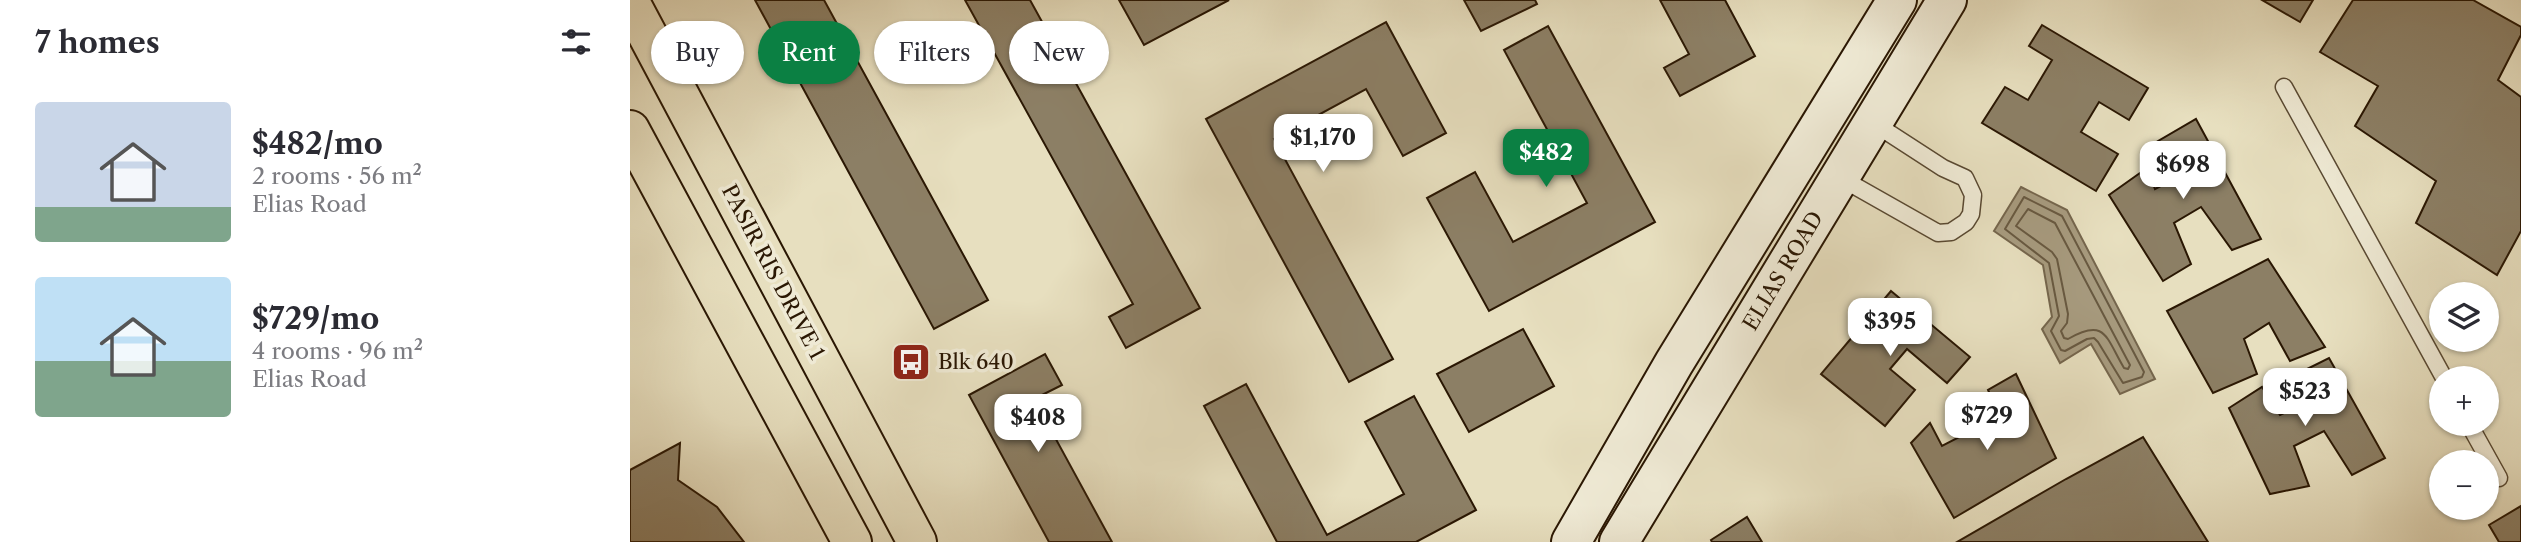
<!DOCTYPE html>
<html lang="en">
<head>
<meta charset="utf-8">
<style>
  :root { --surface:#fff; --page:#f2f2f3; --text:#2b2b33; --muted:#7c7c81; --accent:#0b8043 }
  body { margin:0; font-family:"Libre Caslon Text",serif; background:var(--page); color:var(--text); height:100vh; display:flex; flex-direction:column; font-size:26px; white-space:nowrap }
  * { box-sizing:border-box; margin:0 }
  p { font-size:23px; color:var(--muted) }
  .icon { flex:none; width:38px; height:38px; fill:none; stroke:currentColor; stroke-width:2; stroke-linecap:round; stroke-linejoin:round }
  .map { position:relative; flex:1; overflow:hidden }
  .details { display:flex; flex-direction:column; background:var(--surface); width:630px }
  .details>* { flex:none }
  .guide { position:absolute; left:21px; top:21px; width:665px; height:63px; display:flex; gap:14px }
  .buttons { position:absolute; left:1799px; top:282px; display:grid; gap:14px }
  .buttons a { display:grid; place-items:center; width:70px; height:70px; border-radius:50%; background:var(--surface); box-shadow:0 2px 5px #0004; font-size:35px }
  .price { position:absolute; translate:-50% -60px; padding:0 16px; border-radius:14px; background:#fff; color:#222; font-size:23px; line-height:46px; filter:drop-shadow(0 2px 4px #0008) }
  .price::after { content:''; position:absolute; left:50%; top:42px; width:21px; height:16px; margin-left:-10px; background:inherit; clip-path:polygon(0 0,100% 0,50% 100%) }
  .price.on { background:var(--accent); color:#fff }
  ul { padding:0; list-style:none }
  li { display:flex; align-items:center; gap:21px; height:175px; padding:0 35px }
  li span { display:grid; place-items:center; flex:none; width:196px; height:140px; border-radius:7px; color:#555 }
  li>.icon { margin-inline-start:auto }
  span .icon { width:84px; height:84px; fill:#fffc; stroke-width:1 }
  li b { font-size:30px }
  h2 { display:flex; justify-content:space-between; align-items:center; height:84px; padding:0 35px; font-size:30px }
  .tag { padding:0 24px; border-radius:32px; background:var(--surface); box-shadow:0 2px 5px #0004; font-size:24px; line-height:63px }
  .tag.on { background:var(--accent); color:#fff }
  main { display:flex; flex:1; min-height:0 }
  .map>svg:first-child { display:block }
  .water { fill:#a79b7f; stroke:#75664d; stroke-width:2 }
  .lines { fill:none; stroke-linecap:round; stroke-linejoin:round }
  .shore { stroke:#685941; stroke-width:2 }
  .building { fill:#8c7f65; stroke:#2a1703; stroke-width:2 }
  .service-casing { stroke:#594932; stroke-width:19 }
  .secondary-casing { stroke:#2a1703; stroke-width:42 }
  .primary-casing { stroke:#2a1703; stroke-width:42 }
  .service { stroke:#efead5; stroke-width:16 }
  .secondary { stroke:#efead5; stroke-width:38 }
  .primary { stroke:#e7dfbf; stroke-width:38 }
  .labels { text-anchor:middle; stroke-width:7; stroke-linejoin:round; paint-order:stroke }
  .street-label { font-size:21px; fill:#2a1703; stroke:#efead5 }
  .poi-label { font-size:21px; fill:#2a1703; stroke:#efead5; text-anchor:start }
</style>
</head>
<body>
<main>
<section class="details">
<h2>7 homes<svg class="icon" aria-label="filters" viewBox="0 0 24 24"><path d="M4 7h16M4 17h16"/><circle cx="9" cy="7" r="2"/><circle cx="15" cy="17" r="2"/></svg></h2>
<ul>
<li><span style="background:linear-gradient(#c9d6e8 75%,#7fa58c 0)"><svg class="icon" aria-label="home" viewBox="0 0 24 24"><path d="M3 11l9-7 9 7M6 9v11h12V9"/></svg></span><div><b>$482/mo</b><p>2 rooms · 56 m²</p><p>Elias Road</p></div></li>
<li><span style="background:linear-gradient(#bfe0f5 60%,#7fa58c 0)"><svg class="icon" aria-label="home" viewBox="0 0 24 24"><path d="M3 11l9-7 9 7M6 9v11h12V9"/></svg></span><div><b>$729/mo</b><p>4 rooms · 96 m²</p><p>Elias Road</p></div></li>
</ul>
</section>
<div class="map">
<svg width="1891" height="542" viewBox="0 0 1891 542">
  <rect width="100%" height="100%" fill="#e7dfbf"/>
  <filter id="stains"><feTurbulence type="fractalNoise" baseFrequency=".00286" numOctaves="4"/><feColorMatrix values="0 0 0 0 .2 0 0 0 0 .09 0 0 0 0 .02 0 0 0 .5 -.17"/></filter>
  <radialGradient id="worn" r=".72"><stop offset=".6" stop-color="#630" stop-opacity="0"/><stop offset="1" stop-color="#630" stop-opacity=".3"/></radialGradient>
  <polygon class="water" points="1391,187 1437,210 1525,379 1490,394 1461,344 1430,363 1412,329 1422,317 1413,265 1364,231"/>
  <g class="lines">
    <g class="shore">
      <polygon points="1394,197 1432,216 1514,372 1512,377 1493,383 1468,342 1464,338 1457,339 1435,351 1431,350 1421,331 1429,316 1419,263 1375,229"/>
      <path d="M1398 209 1425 223 1500 365 1498 369 1494 368C1476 338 1476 317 1438 339L1434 338 1431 331 1437 323 1438 314 1427 259 1422 252 1386 226Z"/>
    </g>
  </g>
  <g class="building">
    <polygon points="125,0 194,0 358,300 304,329"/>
    <polygon points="335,0 400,0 570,308 496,348 479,317 503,304"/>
    <polygon points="489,0 599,0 514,45"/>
    <polygon points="834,0 905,0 907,4 851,31"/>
    <polygon points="1030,0 1095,0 1125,56 1050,96 1034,68 1059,54"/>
    <polygon points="1632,0 1683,0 1670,22"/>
    <polygon points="1723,0 1843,0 1891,27 1891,35 1868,80 1891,97 1891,231 1867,275 1786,223 1806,181 1725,126 1748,86 1690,52"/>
    <polygon points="756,22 816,133 773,156 736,89 644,139 763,359 719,382 576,119"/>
    <polygon points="1412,25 1518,88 1499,120 1469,102 1451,132 1488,154 1466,191 1352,123 1375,87 1398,100 1422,60 1399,46"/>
    <polygon points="918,26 1025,222 859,311 797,198 845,172 883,242 957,203 874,50"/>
    <polygon points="1566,119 1631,239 1602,250 1571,207 1544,223 1561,264 1533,281 1479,195 1517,168 1525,189 1550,176 1523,144"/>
    <polygon points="1638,259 1695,347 1660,361 1639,323 1614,339 1627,374 1583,393 1537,311"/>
    <polygon points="1261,291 1340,357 1317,383 1277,349 1260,369 1285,390 1255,426 1191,374"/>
    <polygon points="893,329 924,386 839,432 807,374"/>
    <polygon points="415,354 432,385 404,399 482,542 419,542 339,395"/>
    <polygon points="1699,358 1755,458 1722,475 1694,431 1664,446 1679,486 1640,494 1599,408 1632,387 1650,415 1677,402 1661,377"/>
    <polygon points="1386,374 1426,458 1324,518 1281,443 1300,423 1312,446 1370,416 1358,390"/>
    <polygon points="616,384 697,535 774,494 735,422 784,396 846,510 786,542 647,542 574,406"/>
    <polygon points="1513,437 1578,542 1327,542 1436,479"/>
    <polygon points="50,443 48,480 87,507 114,542 0,542 0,470"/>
    <polygon points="1891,506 1891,542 1869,542 1859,525"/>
    <polygon points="1117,517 1132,542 1082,542 1081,540"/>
  </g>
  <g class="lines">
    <g class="service-casing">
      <g id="service">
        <polyline points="1654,87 1814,378"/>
        <polyline points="1209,177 1308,233 1321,232 1336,222 1341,214 1343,195 1335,178 1313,168 1242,122"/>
        <polyline points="1839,424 1869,478"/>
      </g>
    </g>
    <g class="secondary-casing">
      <g id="secondary">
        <polyline points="941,542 1044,363 1267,0"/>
        <polyline points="989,542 1317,0"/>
      </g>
    </g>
    <g class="primary-casing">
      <g id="primary">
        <polyline points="0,2 287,542"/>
        <polyline points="0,130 222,542"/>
      </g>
    </g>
    <use href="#service" class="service"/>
    <use href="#secondary" class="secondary"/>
    <use href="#primary" class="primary"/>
  </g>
  <defs>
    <g id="bus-square" transform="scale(2.0125)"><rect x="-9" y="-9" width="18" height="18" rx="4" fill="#8f2418" stroke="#efead5"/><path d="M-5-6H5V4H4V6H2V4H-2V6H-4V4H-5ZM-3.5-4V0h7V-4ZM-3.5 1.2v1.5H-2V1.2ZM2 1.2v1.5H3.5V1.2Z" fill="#fff"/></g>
  </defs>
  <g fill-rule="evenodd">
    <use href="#bus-square" x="281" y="362"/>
  </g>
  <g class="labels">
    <g class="street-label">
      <text transform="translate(1153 271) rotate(-59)" y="7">ELIAS ROAD</text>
      <text transform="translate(143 272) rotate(62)" y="7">PASIR RIS DRIVE 1</text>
    </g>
    <g class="poi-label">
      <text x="308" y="369">Blk 640</text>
    </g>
  </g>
  <rect width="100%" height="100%" filter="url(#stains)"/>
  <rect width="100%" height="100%" fill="url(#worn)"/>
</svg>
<div class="buttons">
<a><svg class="icon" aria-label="layers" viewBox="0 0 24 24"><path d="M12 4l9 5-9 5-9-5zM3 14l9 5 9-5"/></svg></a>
<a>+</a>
<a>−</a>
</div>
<b class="price" style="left:693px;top:174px">$1,170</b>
<b class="price on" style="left:916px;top:189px">$482</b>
<b class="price" style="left:1553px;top:201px">$698</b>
<b class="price" style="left:1260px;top:358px">$395</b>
<b class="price" style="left:1675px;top:428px">$523</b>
<b class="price" style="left:1357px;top:452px">$729</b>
<b class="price" style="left:408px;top:454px">$408</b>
<div class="guide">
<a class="tag">Buy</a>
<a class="tag on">Rent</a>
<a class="tag">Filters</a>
<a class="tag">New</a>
</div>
</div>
</main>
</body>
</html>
